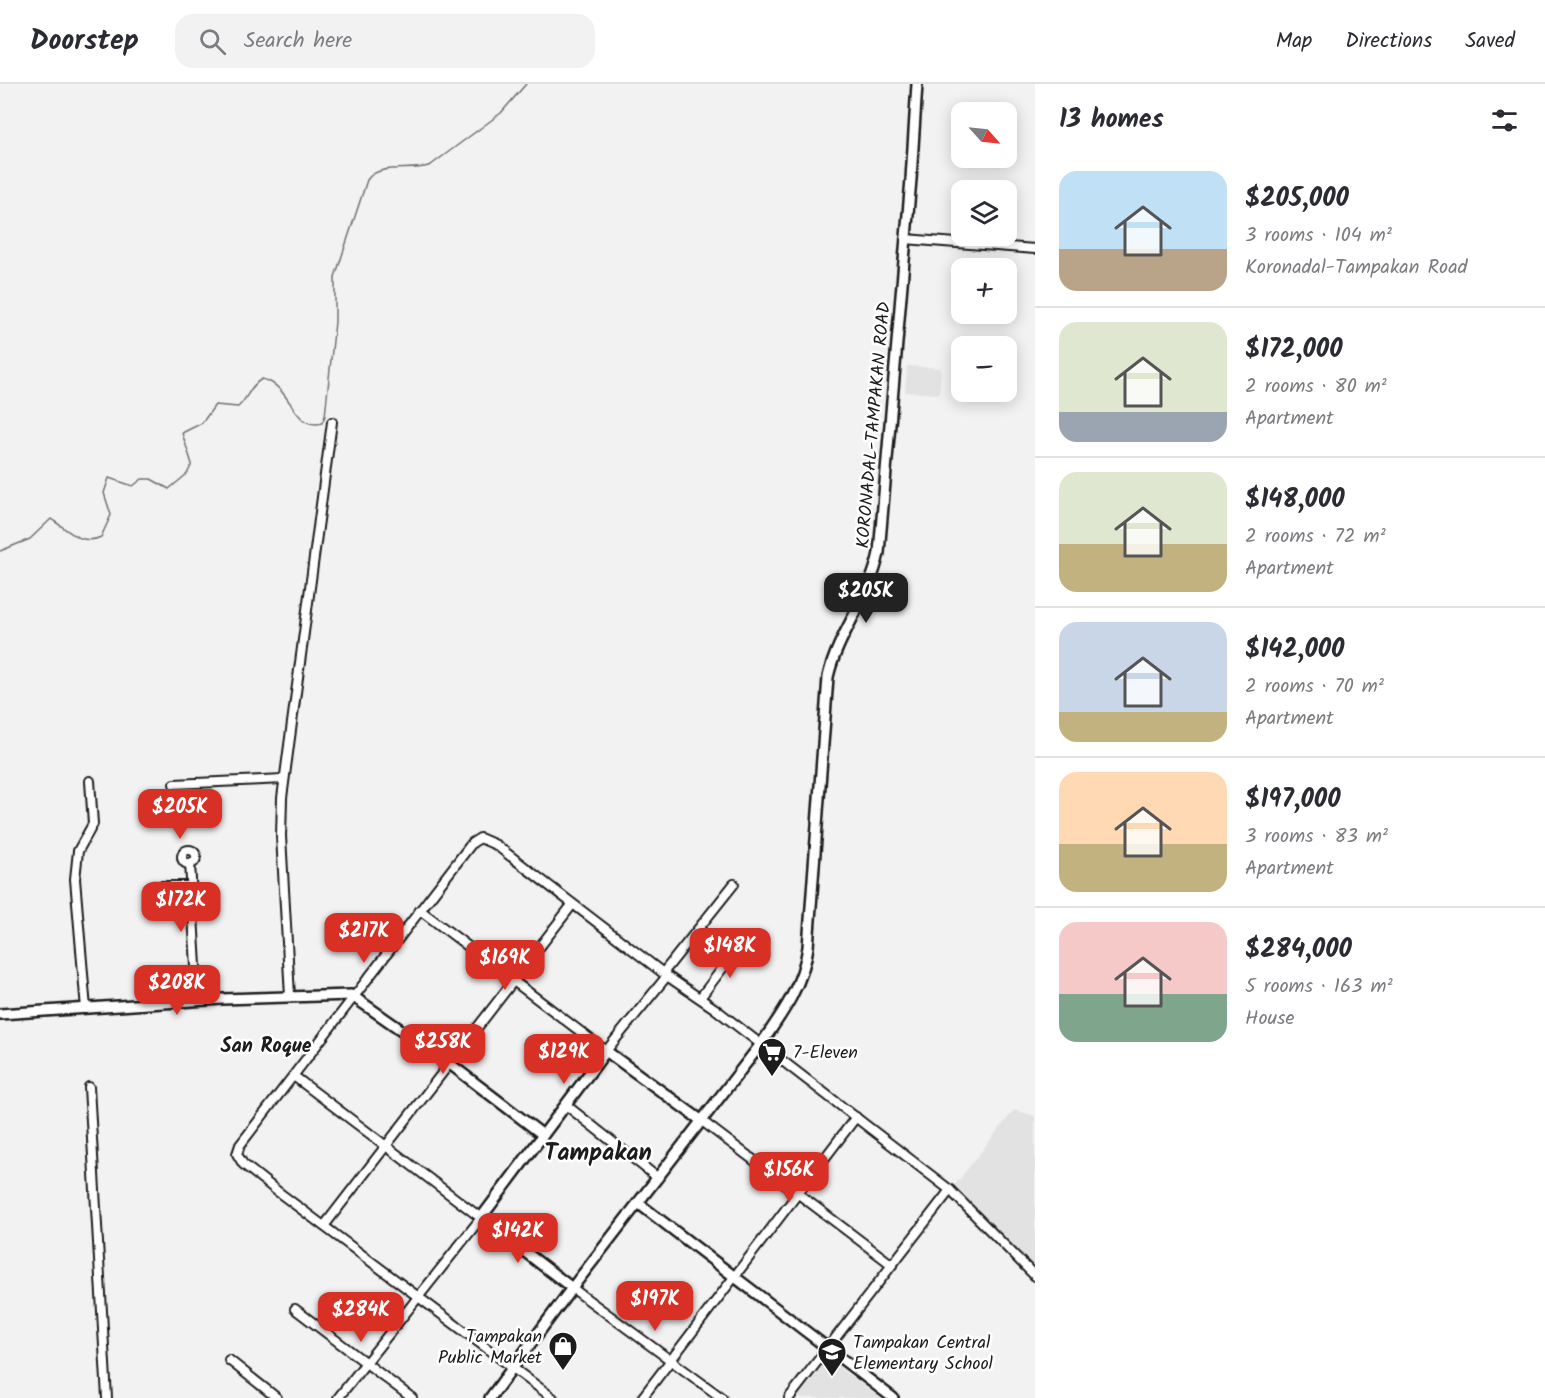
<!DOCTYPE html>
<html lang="en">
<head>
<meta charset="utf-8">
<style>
  :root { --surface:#fff; --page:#f2f2f3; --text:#2b2b33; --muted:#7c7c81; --line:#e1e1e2; --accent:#d93025 }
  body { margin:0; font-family:Kalam,sans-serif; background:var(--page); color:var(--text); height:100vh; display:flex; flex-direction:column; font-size:22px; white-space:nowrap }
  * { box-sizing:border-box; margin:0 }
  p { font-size:20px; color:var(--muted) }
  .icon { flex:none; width:33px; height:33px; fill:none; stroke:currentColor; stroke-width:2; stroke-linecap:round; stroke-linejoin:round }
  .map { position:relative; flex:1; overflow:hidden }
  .side { display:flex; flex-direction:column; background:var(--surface); width:510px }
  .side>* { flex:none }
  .needle { width:39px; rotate:117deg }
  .tools { position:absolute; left:951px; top:18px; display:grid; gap:12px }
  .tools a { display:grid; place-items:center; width:66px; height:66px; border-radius:12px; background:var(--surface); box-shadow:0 3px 15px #0003; font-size:30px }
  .price { position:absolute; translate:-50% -51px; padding:0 14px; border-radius:12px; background:var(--accent); color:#fff; font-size:20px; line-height:39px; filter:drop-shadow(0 2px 3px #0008) }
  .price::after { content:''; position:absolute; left:50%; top:36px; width:18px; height:14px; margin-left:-9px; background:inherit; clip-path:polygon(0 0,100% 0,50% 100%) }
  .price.on { background:#222; color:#fff }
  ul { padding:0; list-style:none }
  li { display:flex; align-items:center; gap:18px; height:150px; padding:0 24px }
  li+li { border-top:2px solid var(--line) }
  li span { display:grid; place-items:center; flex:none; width:168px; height:120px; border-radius:18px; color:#555 }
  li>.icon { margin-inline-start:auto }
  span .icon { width:72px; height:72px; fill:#fffc; stroke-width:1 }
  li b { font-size:26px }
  h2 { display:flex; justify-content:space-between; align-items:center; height:72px; padding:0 24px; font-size:26px }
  header { display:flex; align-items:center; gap:36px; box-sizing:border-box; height:84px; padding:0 30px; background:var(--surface); border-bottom:2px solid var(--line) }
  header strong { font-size:28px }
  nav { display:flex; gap:33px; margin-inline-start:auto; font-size:21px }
  .search { width:420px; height:54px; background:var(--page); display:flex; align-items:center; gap:15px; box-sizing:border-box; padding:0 21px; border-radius:18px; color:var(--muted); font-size:22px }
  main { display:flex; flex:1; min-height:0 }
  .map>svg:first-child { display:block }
  .built { fill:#e2e2e2 }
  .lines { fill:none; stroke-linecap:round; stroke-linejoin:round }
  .stream { stroke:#707070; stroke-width:1.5 }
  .minor-casing { stroke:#1c1c1c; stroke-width:12 }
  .major-casing { stroke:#1c1c1c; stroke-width:14 }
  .minor { stroke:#fff; stroke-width:8 }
  .major { stroke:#fff; stroke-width:9 }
  .labels { text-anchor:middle; stroke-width:5; stroke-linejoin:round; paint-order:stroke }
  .street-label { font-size:18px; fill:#1c1c1c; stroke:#fff }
  .poi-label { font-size:18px; fill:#1c1c1c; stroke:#fff; text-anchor:start }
  .neighbourhood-label { font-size:20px; font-weight:bold; fill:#1c1c1c; stroke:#fff }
  .district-label { font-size:24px; font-weight:bold; fill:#1c1c1c; stroke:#fff }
</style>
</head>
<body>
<header>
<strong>Doorstep</strong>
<div class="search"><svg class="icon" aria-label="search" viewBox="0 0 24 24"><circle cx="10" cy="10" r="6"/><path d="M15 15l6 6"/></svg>Search here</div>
<nav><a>Map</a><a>Directions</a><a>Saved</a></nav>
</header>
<main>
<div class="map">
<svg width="1035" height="1314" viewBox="0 0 1035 1314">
  <rect width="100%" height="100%" fill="#f2f2f2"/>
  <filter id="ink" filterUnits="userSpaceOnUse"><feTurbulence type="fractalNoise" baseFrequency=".0167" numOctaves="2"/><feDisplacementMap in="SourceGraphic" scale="12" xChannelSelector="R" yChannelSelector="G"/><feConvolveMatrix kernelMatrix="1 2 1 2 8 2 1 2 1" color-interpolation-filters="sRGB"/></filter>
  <g filter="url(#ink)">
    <g class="built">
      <polygon points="907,282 941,284 939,310 905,308"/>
      <polygon points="1014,1026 1035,1032 1035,1185 954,1102"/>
      <polygon points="826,1274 881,1314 796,1314"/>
    </g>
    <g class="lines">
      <path class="stream" d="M0 467 30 455 51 435C66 444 81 463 101 453L111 431 104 409 109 394 133 402 142 395H151L169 405 187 390 192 380 182 349 202 339 215 321 238 323C248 314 250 301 262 295 293 302 292 347 322 339L325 332 335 238V193L367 96C379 78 413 89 431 81L501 29 526 0"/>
      <g class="minor-casing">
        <g id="minor">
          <polyline points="905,155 1035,165"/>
          <polyline points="174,700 284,695"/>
          <circle cx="189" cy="773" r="7"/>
          <polyline points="190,779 198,917"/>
          <polyline points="153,802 191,802"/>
          <polyline points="420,826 606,967 667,892"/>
          <polyline points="663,889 734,800"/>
          <polyline points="290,912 281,752 282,714 332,338"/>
          <polyline points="700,914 740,861"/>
          <polyline points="86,925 75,795 78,767 93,740 90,697"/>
          <polyline points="295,993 481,1134 338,1314"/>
          <polyline points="89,1003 107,1314"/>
          <polyline points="566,1021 658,1094"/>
          <polyline points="702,1037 891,1180"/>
          <polyline points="950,1106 1035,1192"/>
          <polyline points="324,1142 572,821"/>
          <polyline points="572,1204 722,1314"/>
          <polyline points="295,1225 412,1314"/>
          <polyline points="229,1276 277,1314"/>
          <path d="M553 1314 277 1107 243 1080 237 1070 240 1061C318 961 394 859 472 759L480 754 496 761 667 892 714 924 950 1106 789 1314"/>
          <polyline points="642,1314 856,1033"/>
        </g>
      </g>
      <g class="major-casing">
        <g id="major">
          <polyline points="0,930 222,915 351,911 450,980 543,1051"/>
          <polyline points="638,1119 893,1314"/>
          <polyline points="572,1204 481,1134 606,967 702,1037"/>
          <path d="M490 1314 572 1204 761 960C782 930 803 901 808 863L828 593C838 549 870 514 879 469L911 95 917 0"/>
        </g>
      </g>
      <use href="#minor" class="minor"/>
      <use href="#major" class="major"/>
    </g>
  </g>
  <defs>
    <g id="supermarket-pin" transform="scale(1.5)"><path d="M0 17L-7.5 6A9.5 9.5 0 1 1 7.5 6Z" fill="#1c1c1c" stroke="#fff"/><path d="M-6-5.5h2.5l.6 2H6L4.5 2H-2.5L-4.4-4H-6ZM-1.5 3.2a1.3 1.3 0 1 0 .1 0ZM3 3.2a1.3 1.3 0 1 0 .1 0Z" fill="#fff"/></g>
    <g id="shop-pin" transform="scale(1.5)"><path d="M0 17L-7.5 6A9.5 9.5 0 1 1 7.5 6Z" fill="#1c1c1c" stroke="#fff"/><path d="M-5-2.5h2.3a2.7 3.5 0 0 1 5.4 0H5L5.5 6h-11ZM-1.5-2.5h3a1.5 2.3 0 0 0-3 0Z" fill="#fff"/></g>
    <g id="school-pin" transform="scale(1.5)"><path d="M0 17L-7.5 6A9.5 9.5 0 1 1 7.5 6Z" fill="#1c1c1c" stroke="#fff"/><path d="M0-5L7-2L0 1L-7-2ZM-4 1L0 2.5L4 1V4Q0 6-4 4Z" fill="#fff"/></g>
  </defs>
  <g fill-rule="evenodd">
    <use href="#supermarket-pin" x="772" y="968"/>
    <use href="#shop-pin" x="563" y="1262"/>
    <use href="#school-pin" x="832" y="1268"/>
  </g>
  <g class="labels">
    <g class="street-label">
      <text transform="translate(873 341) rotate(-85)" y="6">KORONADAL-TAMPAKAN ROAD</text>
    </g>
    <g class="poi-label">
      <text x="793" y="974">7-Eleven</text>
      <text x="542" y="1258" text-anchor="end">Tampakan<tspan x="542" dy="21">Public Market</tspan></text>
      <text x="853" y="1264">Tampakan Central<tspan x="853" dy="21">Elementary School</tspan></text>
    </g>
    <g class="neighbourhood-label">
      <text x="266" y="968">San Roque</text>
    </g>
    <g class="district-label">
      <text x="598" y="1076">Tampakan</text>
    </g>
  </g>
</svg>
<div class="tools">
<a><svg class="needle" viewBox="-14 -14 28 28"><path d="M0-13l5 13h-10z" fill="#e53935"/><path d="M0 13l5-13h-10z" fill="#7c7c81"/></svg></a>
<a><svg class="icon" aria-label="layers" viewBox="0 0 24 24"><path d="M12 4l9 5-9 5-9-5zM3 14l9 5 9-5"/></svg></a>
<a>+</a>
<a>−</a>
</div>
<b class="price on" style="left:866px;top:540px">$205K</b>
<b class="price" style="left:180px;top:756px">$205K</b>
<b class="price" style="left:181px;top:849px">$172K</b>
<b class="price" style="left:364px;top:880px">$217K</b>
<b class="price" style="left:730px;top:895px">$148K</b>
<b class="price" style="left:505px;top:907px">$169K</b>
<b class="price" style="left:177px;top:932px">$208K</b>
<b class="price" style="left:443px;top:991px">$258K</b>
<b class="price" style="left:564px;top:1001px">$129K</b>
<b class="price" style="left:789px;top:1119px">$156K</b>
<b class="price" style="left:518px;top:1180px">$142K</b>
<b class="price" style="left:655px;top:1248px">$197K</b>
<b class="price" style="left:361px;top:1259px">$284K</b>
</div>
<section class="side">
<h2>13 homes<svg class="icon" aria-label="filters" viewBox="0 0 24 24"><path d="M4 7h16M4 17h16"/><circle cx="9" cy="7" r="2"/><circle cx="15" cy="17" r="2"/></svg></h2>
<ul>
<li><span style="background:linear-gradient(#bfe0f5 65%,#b9a48a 0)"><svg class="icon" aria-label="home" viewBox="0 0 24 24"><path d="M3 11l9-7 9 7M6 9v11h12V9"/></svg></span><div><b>$205,000</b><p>3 rooms · 104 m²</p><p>Koronadal-Tampakan Road</p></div></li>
<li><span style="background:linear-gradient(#dfe7d0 75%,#9aa5b1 0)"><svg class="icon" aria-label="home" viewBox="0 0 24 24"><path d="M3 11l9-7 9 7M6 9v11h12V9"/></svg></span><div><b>$172,000</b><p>2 rooms · 80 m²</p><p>Apartment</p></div></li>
<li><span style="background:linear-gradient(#dfe7d0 60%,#c2b280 0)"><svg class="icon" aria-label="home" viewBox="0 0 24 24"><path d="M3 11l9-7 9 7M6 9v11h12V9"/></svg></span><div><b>$148,000</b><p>2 rooms · 72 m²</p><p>Apartment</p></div></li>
<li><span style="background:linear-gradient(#c9d6e8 75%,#c2b280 0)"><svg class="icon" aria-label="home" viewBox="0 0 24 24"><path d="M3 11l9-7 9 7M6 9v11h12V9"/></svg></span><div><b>$142,000</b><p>2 rooms · 70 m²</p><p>Apartment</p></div></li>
<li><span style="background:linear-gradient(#ffd9b3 60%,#c2b280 0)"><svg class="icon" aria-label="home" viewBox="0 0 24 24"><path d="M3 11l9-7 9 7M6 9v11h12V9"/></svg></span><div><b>$197,000</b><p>3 rooms · 83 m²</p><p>Apartment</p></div></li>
<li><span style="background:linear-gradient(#f6c9c9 60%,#7fa58c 0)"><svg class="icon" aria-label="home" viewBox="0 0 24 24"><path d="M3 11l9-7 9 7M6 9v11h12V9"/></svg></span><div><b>$284,000</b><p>5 rooms · 163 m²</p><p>House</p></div></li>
</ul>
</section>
</main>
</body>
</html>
